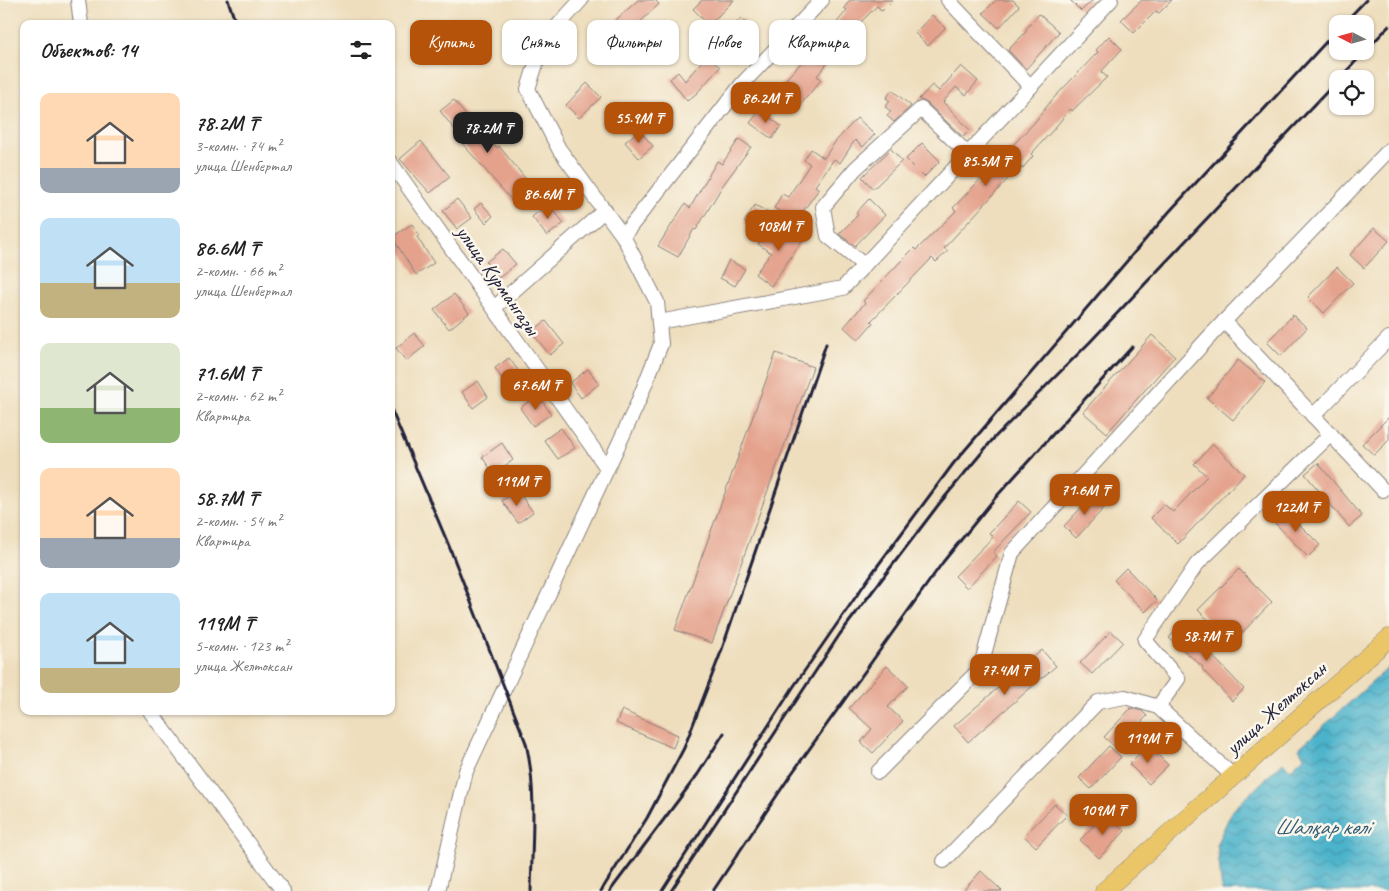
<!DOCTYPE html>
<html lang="ru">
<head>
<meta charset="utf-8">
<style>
  :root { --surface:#fff; --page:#f2f2f2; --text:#222; --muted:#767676; --accent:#b45309 }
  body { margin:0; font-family:Caveat,sans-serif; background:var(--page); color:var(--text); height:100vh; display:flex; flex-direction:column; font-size:19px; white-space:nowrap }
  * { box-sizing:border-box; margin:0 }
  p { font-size:16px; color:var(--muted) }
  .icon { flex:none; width:28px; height:28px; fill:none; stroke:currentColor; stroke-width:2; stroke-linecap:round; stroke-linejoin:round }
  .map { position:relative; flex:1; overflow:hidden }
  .sheet { position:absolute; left:20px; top:20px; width:375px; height:695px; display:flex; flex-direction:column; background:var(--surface); border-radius:10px; box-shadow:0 1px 4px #0004 }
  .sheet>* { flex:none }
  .banner { position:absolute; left:410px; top:20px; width:475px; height:45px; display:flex; gap:10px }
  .needle { width:32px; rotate:276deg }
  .controls { position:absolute; left:1329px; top:15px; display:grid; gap:10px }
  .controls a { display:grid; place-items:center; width:45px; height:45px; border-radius:10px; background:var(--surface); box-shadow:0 1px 4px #0004; font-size:25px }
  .price { position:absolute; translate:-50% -42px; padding:0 11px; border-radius:10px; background:var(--accent); color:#fff; font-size:16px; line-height:32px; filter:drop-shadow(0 1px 2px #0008) }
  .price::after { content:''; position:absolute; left:50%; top:30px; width:15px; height:11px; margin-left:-8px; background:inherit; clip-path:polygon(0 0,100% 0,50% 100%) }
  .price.current { background:#222; color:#fff }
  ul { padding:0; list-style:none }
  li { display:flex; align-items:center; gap:15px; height:125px; padding:0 20px }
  li span { display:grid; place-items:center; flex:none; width:140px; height:100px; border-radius:10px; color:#555 }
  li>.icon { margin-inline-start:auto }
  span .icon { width:60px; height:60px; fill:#fffc; stroke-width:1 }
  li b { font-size:21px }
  h2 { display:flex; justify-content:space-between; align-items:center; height:60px; padding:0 20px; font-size:21px }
  .chip { padding:0 18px; border-radius:10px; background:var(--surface); box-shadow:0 1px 4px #0004; font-size:18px; line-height:45px }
  .chip.current { background:var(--accent); color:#fff }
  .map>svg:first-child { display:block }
  .water { fill:url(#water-waves); stroke:#376a83 }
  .building { fill:#e4a28c }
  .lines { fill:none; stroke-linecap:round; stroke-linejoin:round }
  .minor-casing { stroke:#88807c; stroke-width:16 }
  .major-casing { stroke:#88807c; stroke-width:19 }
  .minor { stroke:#fff; stroke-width:14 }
  .major { stroke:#ebc669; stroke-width:18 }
  .rail { stroke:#22223b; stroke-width:3 }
  .labels { text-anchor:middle; stroke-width:5; stroke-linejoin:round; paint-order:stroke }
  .street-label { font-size:21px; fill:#22223b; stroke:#fbf7ec }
  .water-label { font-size:22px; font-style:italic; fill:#335c75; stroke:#fbf7ec }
</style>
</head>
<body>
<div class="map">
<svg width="1389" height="891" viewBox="0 0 1389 891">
  <defs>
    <pattern id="water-waves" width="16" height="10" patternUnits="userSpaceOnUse" patternTransform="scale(1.25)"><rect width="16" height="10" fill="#4cb3cb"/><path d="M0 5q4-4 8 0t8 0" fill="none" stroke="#3f91a6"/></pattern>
  </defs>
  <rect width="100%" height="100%" fill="#fbf7ec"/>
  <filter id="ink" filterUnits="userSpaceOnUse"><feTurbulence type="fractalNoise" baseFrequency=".02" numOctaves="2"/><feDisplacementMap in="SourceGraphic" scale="10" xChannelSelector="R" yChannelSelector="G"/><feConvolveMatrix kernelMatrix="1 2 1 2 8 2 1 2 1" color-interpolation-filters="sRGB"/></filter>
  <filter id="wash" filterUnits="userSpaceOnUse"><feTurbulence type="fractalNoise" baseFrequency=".0096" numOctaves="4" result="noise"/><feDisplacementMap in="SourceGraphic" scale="20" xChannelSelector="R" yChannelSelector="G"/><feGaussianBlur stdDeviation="1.12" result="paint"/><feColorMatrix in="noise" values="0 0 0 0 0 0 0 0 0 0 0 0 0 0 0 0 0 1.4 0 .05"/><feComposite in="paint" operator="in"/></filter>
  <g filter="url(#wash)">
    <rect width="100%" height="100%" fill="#eedebd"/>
    <polygon class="water" points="1389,667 1389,891 1222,891 1217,843 1232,811 1283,762 1290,770 1304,757 1299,748"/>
    <g id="blocks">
      <g class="building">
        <polygon points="638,0 655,0 659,4 634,28 639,34 628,45 609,26"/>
        <polygon points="702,0 734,0 709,25 693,9"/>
        <polygon points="850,0 893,0 882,11 877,6 861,22 817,76 821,80 796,110 774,92 825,37 847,10 844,8"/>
        <polygon points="996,0 1013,0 1019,6 999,28 983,13"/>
        <polygon points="1070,0 1093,0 1081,11"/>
        <polygon points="1142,0 1172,0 1159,13 1156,11 1134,33 1121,20"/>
        <polygon points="1039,14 1059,32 1026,69 1008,50 1027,31 1025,30"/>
        <polygon points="932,15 945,28 928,46 915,33"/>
        <polygon points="741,18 754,29 737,49 723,37"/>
        <polygon points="1109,36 1122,49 1101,72 1107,77 1072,111 1070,109 1053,130 1031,154 1033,156 1022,169 1020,166 944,248 948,251 936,262 932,258 871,321 873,323 858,340 844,327 865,303 863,301 901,261 914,248 916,250 956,211 953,208 1034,123 1051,101 1098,52 1096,50"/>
        <polygon points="707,55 720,67 697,93 687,101 670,79 678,72 685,81"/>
        <polygon points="961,66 978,81 966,95 956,87 943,102 970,130 963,137 927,103 919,99 932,85 939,91"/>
        <polygon points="587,83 601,97 579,118 566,105"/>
        <polygon points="892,90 911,106 894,122 887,116 891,111 885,107 890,101 886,98"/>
        <polygon points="454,100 476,129 479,127 497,148 499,146 533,188 514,203 461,142 463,140 440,111"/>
        <polygon points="760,110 781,126 772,139 750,123"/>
        <polygon points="857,118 875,134 863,147 855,140 840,163 834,159 815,186 819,189 796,221 774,208 782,194 788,197 810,164 804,160 811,149 824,158 835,142"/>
        <polygon points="639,130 653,146 639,158 625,142"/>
        <polygon points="739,139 751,147 723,185 696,230 694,229 678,257 658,246 685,204 690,208 717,161 722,164"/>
        <polygon points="421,141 450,177 430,193 400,159"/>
        <polygon points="922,143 940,161 924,177 906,159"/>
        <polygon points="891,149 902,161 873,189 862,177"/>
        <polygon points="457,199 472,218 457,229 443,211"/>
        <polygon points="869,199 885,215 855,246 839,234 858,215 856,213"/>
        <polygon points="481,203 493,216 486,223 474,209"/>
        <polygon points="548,204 564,223 547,236 532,217"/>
        <polygon points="755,205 771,214 760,232 744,222"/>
        <polygon points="791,222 808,232 771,286 755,274 771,253 758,244 766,232 779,241"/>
        <polygon points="412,224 419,235 417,237 434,263 416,275 392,237"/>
        <polygon points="1374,228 1389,241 1364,268 1350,255"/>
        <polygon points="503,249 516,264 499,278 486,262"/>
        <polygon points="729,260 745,269 735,286 720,278"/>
        <polygon points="1337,267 1353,283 1324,313 1308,297"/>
        <polygon points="454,294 469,313 449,329 434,310"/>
        <polygon points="1293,315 1307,328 1281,356 1267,342"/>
        <polygon points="546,321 564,344 550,355 531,332"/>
        <polygon points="414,333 425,346 406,361 396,348"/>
        <polygon points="1152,335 1175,356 1107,433 1083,412"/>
        <polygon points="776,353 813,367 712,643 675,630"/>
        <polygon points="509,358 525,380 510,391 495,368"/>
        <polygon points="1238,360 1265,382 1233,420 1207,398"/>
        <polygon points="588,369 599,384 581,398 570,383"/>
        <polygon points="478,381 488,397 473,408 462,392"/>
        <polygon points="538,395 551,414 533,426 520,408"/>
        <polygon points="1389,417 1389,440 1374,455 1362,444"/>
        <polygon points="561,428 575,448 558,459 544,440"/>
        <polygon points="502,443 513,460 494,474 482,457"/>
        <polygon points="1213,444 1244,474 1178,544 1151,518 1164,504 1173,512 1207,476 1194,464"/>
        <polygon points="1318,463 1362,516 1349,527 1305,474"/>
        <polygon points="517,490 533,512 518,523 502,501"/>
        <polygon points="1094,494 1106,506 1076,538 1064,526"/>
        <polygon points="1019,501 1031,512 993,552 997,556 967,588 955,576 993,537 989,533"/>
        <polygon points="1284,509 1320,545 1308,557 1272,520"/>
        <polygon points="1126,568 1157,600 1145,612 1114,580"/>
        <polygon points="1239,569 1272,602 1232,643 1198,610"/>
        <polygon points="1181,624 1207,647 1206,649 1244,689 1232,701 1202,669 1203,667 1169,638"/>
        <polygon points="1111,631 1123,642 1092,674 1080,663"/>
        <polygon points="1042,650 1056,666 968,742 954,726"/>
        <polygon points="887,666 908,686 888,707 903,721 873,753 861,742 872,729 849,708"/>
        <polygon points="1131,708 1142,711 1147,716 1116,748 1104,737"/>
        <polygon points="622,710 678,735 673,748 616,723"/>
        <polygon points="1148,745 1168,765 1149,784 1129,764"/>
        <polygon points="1109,746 1121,757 1091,789 1079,778"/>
        <polygon points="1055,804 1067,815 1036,847 1024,836"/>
        <polygon points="1106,813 1125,831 1099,858 1080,840"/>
        <polygon points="981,871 1002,891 963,891"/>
      </g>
    </g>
  </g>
  <g filter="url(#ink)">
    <use href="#blocks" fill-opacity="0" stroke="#88807c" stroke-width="1"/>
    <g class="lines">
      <g class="minor-casing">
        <g id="minor">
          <polyline points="78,0 81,24"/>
          <polyline points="948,0 1031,87"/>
          <polyline points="391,163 607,468"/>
          <polyline points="623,236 742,84 822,0"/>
          <polyline points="864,265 828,236 823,207 855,169 921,109 968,154"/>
          <polyline points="494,308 605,210"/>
          <polyline points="1224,321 1383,490"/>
          <polyline points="659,322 843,288 1111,0"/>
          <polyline points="1313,416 1389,338"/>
          <polyline points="1158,707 1178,679 1145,640 1197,564 1331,434"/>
          <polyline points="150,711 283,891"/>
          <polyline points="878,772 980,669 1012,553 1211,335 1389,150"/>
          <polyline points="944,861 1098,702 1125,697 1158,707 1233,776"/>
          <polyline points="438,891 466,771 636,407 661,344 657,302 623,236 559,149 528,89 543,42 581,0"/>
        </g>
      </g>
      <g class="major-casing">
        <polyline id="major" points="1104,891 1389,638"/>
      </g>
      <use href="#minor" class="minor"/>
      <use href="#major" class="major"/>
      <g class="rail">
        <polyline points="228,0 236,24"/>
        <polyline points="1343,24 1366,0"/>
        <polyline points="1339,79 1389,26"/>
        <path d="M391 409 449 546 526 743C537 791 532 842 531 891"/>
        <polyline points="601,891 647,818 684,748 721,652 826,344"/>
        <polyline points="610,891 698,774 724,733"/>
        <polyline points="662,891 794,686 873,572 953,464 1169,212 1338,29"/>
        <polyline points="671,891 840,634 939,504 994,438 1090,342 1338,80"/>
        <polyline points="713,891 790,776 943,562 995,498 1132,347"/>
      </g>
    </g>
  </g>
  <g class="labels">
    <g class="street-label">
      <text transform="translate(498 280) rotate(55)" y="7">улица Курмангазы</text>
      <text transform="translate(1276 708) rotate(-42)" y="7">улица Желтоксан</text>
    </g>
    <g class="water-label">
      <text x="1322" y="834">Шалқар көлі</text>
    </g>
  </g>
</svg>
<div class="controls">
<a><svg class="needle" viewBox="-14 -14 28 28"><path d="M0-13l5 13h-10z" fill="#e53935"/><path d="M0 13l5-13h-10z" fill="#767676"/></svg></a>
<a><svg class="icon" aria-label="locate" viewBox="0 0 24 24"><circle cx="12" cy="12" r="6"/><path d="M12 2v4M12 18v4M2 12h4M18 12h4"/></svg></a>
</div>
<b class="price" style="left:766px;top:124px">86.2M ₸</b>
<b class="price" style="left:639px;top:144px">55.9M ₸</b>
<b class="price current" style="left:488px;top:154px">78.2M ₸</b>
<b class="price" style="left:986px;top:187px">85.5M ₸</b>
<b class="price" style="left:548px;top:220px">86.6M ₸</b>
<b class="price" style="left:779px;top:252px">108M ₸</b>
<b class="price" style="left:536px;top:411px">67.6M ₸</b>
<b class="price" style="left:517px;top:507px">119M ₸</b>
<b class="price" style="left:1085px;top:516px">71.6M ₸</b>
<b class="price" style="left:1296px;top:533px">122M ₸</b>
<b class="price" style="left:1207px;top:662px">58.7M ₸</b>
<b class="price" style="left:1005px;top:696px">77.4M ₸</b>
<b class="price" style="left:1148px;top:764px">119M ₸</b>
<b class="price" style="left:1103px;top:836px">109M ₸</b>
<div class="banner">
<a class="chip current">Купить</a>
<a class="chip">Снять</a>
<a class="chip">Фильтры</a>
<a class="chip">Новое</a>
<a class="chip">Квартира</a>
</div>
<section class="sheet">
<h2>Объектов: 14<svg class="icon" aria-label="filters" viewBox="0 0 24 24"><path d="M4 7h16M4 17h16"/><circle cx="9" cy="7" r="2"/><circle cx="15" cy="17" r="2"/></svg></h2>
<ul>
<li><span style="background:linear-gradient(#ffd9b3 75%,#9aa5b1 0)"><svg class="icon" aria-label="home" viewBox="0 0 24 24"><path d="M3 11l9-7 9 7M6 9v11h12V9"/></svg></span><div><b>78.2M ₸</b><p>3-комн. · 74 m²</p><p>улица Шенбертал</p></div></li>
<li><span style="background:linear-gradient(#bfe0f5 65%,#c2b280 0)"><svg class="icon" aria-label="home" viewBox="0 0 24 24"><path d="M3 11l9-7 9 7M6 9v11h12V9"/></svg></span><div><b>86.6M ₸</b><p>2-комн. · 66 m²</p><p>улица Шенбертал</p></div></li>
<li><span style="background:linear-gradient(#dfe7d0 65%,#8fb573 0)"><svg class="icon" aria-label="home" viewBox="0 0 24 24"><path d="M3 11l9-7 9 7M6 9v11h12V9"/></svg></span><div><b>71.6M ₸</b><p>2-комн. · 62 m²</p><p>Квартира</p></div></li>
<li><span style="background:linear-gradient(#ffd9b3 70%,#9aa5b1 0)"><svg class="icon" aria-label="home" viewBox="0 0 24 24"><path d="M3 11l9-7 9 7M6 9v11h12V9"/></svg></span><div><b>58.7M ₸</b><p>2-комн. · 54 m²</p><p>Квартира</p></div></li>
<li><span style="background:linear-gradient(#bfe0f5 75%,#c2b280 0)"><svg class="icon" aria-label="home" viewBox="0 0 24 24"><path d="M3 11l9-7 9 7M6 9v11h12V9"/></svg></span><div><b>119M ₸</b><p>5-комн. · 123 m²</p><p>улица Желтоксан</p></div></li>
</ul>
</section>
</div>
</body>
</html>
